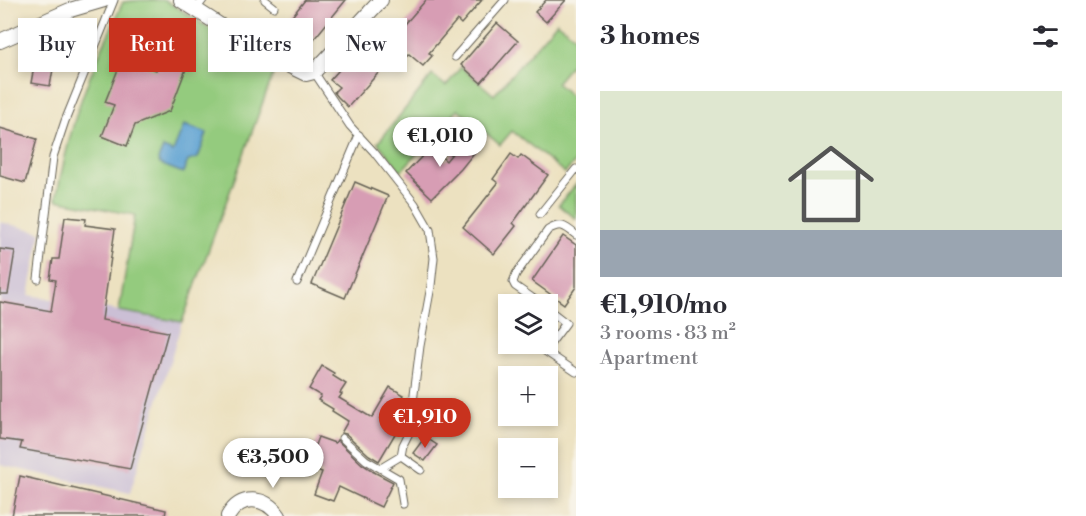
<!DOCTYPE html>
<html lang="en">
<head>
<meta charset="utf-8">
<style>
  :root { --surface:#fff; --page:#f2f2f3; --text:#2b2b33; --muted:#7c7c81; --line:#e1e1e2; --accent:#c8321e }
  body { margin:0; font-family:"Libre Bodoni",serif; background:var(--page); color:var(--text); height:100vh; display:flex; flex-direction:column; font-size:22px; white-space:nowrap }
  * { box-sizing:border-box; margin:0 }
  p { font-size:20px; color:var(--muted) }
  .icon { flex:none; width:33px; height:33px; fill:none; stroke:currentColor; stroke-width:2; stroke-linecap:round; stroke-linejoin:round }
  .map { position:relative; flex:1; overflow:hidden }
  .drawer { display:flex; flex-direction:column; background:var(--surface); width:510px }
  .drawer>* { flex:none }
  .guide { position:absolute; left:18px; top:18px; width:468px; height:54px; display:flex; gap:12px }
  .tools { position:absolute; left:498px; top:294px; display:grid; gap:12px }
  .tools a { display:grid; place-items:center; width:60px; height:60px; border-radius:0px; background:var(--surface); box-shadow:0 3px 9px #0003; font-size:30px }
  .price { position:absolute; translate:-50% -51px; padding:0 14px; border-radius:21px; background:#fff; color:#222; font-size:20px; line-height:39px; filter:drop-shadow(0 2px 3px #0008) }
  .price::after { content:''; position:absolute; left:50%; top:36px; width:18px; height:14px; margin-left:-9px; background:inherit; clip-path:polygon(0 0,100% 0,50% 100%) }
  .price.current { background:var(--accent); color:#fff }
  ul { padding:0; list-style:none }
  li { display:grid; align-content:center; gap:12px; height:318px; padding:0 24px }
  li+li { border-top:2px solid var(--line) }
  li span { display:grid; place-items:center; height:186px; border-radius:0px; color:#555 }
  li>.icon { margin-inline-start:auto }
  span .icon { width:108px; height:108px; fill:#fffc; stroke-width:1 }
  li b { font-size:26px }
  h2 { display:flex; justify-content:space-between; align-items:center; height:72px; padding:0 24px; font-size:26px }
  .tag { padding:0 21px; border-radius:0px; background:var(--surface); box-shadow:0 3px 9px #0003; font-size:21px; line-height:54px }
  .tag.current { background:var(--accent); color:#fff }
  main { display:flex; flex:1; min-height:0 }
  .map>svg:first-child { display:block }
  .industrial { fill:#cbbfd5 }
  .green { fill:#94cb7e; stroke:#58744d; stroke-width:1.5 }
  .water { fill:#5ea3d3; stroke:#3d6078; stroke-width:1.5 }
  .building { fill:#d79db4 }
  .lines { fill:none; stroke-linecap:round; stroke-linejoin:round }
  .lane-casing { stroke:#656155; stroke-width:9 }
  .street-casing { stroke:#656155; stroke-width:16 }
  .lane { stroke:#fff; stroke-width:7 }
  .street { stroke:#fff; stroke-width:14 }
</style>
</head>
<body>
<main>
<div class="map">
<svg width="576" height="516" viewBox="0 0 576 516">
  <rect width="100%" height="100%" fill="#f7f3e8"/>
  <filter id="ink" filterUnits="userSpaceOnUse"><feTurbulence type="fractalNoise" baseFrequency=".0167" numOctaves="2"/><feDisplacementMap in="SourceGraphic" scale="12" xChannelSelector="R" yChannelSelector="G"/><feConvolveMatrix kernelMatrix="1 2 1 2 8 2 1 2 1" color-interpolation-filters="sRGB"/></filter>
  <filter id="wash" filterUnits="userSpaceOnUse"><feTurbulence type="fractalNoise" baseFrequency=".008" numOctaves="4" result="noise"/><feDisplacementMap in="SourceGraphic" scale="24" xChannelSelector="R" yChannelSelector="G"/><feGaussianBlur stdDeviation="1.35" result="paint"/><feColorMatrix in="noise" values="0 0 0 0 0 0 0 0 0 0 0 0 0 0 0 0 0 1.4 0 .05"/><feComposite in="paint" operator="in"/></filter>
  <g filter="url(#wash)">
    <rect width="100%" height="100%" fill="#ece1c0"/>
    <polygon class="industrial" points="0,222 41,232 29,295 182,322 130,493 0,465"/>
    <g class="green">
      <path d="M142 0H165L248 53 247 59 274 72 182 322 119 311 135 215 56 200C61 173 67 146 75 119 87 79 106 40 123 2Z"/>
      <polygon points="557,22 576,37 576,59 556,83 576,100 576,161 565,173 512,131 500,145 458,109 401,171 378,143 432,75 446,86 461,67 494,95"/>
      <polygon points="576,184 576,219 559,205"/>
    </g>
    <polygon class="water" points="184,125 207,133 198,158 188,161 183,173 160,164 158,160 163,148 173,152"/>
    <g id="blocks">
      <g class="building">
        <polygon points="305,0 346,0 314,39 310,35 306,40 293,29 297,25 290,19"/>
        <polygon points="426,0 482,0 461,24 457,20 429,53 432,56 423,66 409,54 393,72 383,64 399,45 392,39"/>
        <polygon points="546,0 566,0 546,22 535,12"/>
        <polygon points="497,23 518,41 481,83 461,65"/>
        <polygon points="357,50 380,71 348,107 338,97 334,92 339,87 330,80"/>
        <polygon points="36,55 55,58 50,86 31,83"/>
        <polygon points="123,57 156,70 159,60 186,69 170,111 135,125 127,146 102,136 114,105 105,102"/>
        <polygon points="0,128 37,139 25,183 0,176"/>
        <polygon points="465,138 478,148 461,169 432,198 406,173 431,147 446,161"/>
        <polygon points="511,154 518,159 521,155 548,175 513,223 516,226 494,254 463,227 498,183 493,179"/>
        <polygon points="355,182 388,196 345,298 312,284"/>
        <polygon points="65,217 86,219 85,225 115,229 102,320 168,332 130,469 20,449 22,442 0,439 0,302 51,311 56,280 50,279 53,259 59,259"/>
        <polygon points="563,236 576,245 576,287 564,304 532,281"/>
        <polygon points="0,249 15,251 8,294 0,294"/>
        <polygon points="322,366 334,373 333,376 346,384 340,393 342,394 339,398 372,418 390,387 404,395 392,416 402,422 379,461 369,455 346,434 341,433 348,421 332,411 333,409 318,400 321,396 309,389"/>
        <polygon points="318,437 335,443 337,440 362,464 373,471 372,471 393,482 381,507 339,487 333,501 314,494 322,472 307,467"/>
        <polygon points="425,437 437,445 425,461 413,453"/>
        <polygon points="20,476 166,510 165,516 12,516"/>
      </g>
    </g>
  </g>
  <g filter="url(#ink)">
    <use href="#blocks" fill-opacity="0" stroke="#656155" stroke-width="1.5"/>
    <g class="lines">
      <g class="lane-casing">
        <g id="lane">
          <polyline points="265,0 274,7"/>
          <polyline points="196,9 203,0"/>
          <polyline points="455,57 505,0"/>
          <polyline points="314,72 350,126 374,152 415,204 430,230 434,258 431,286 420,346 412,410 412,423 411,429 403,445 401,456 421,470"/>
          <polyline points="540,214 576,169"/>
          <polyline points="38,279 53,157 65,121 114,0"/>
          <polyline points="297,282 359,135"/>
          <path d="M541 304 515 286 513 282 516 274 548 230C561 222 565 226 576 235"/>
          <polyline points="548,309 566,323 545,351 576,372"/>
          <polyline points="342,438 366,460 399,479 403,504"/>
          <polyline points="381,468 401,456"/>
        </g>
      </g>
      <g class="street-casing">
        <g id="street">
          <polyline points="181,0 263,53 306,74 314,72 381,0"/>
          <polyline points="0,41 70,10 104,0"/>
          <path d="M228 516C241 494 265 496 279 516"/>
        </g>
      </g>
      <use href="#lane" class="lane"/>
      <use href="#street" class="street"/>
    </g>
  </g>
</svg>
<div class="tools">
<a><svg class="icon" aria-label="layers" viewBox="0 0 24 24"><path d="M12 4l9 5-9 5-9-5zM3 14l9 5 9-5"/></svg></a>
<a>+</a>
<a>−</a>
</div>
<b class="price" style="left:440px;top:168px">€1,010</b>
<b class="price current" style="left:425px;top:449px">€1,910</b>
<b class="price" style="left:273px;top:489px">€3,500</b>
<div class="guide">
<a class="tag">Buy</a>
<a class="tag current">Rent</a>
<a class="tag">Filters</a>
<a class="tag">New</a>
</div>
</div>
<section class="drawer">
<h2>3 homes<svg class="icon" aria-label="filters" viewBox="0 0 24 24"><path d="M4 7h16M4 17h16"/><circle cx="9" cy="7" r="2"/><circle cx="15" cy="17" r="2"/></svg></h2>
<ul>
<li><span style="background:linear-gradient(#dfe7d0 75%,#9aa5b1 0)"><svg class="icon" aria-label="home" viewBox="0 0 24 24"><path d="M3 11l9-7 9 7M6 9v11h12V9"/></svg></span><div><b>€1,910/mo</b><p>3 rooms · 83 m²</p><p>Apartment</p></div></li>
</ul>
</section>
</main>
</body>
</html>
